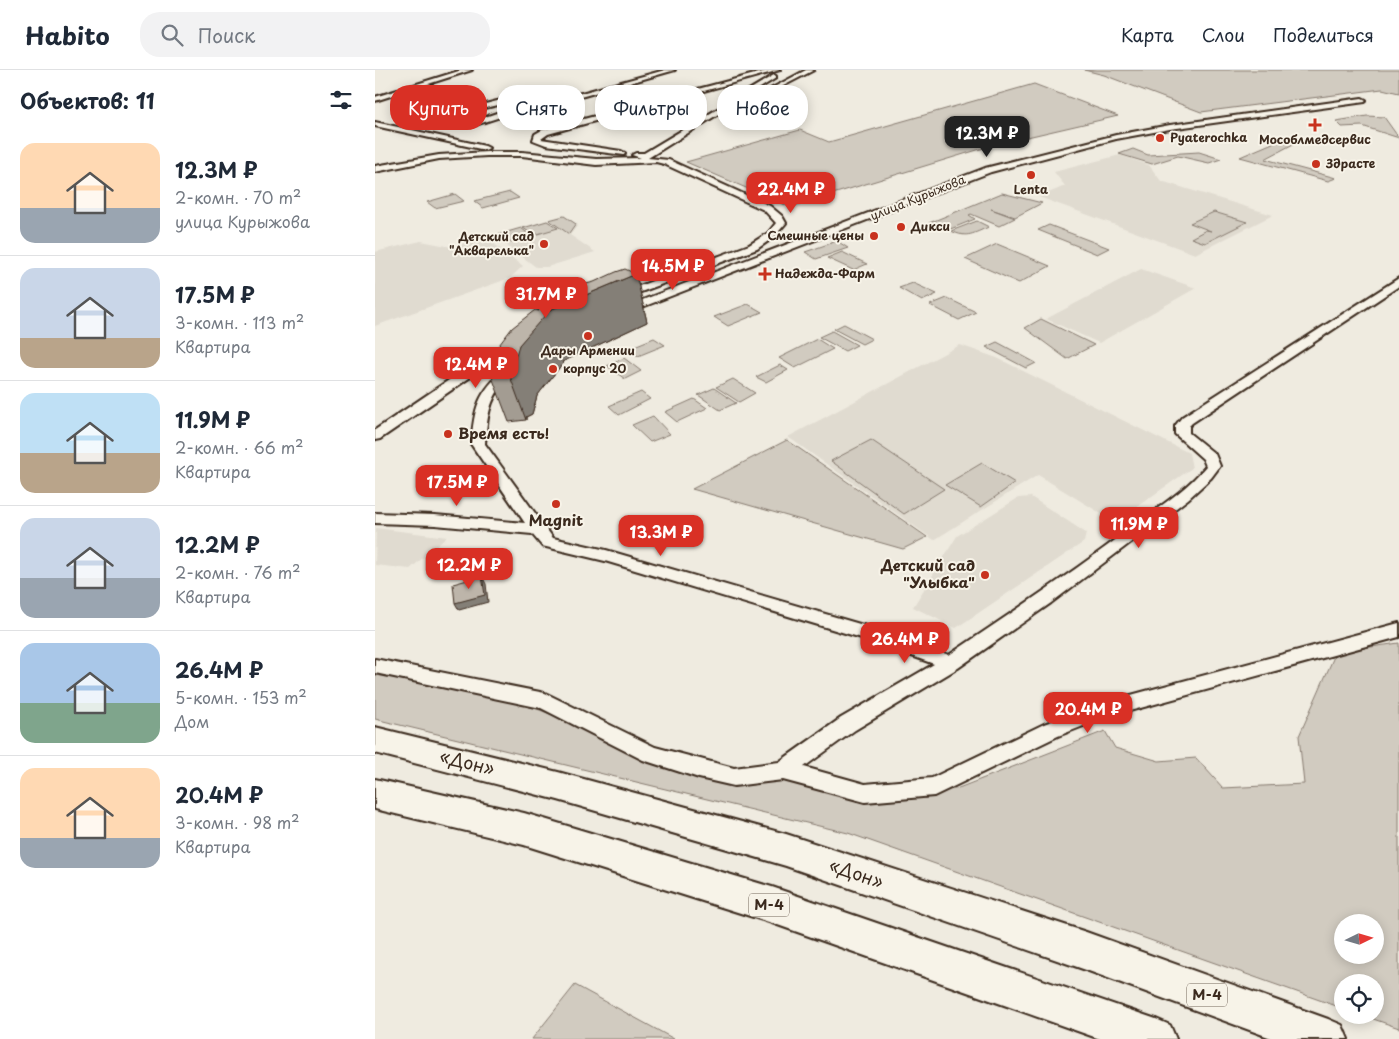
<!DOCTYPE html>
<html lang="ru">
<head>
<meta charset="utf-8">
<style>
  :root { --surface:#fff; --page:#f2f2f3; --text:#1f2937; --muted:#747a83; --line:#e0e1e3; --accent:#d93025 }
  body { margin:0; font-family:"Playpen Sans",sans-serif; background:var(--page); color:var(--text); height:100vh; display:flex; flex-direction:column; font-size:19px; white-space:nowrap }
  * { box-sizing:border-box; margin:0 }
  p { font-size:16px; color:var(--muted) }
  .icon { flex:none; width:28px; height:28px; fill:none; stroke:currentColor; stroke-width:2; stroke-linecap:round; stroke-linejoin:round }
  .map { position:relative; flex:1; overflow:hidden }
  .drawer { display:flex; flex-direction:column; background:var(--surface); width:375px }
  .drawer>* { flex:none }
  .guide { position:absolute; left:15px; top:15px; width:475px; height:45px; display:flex; gap:10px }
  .needle { width:32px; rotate:85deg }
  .tools { position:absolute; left:959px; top:844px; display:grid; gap:10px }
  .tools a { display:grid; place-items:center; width:50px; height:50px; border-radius:50%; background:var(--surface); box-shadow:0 2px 12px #0003; font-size:25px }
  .price { position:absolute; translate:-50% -42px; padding:0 11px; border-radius:10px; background:var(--accent); color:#fff; font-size:16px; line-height:32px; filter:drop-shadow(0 1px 2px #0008) }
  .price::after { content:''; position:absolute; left:50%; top:30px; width:15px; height:11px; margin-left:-8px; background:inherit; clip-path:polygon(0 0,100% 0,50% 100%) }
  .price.current { background:#222; color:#fff }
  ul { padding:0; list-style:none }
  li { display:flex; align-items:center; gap:15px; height:125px; padding:0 20px }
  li+li { border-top:1px solid var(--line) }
  li span { display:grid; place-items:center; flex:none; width:140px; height:100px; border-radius:15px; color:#555 }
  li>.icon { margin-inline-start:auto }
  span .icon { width:60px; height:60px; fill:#fffc; stroke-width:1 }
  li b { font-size:21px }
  h2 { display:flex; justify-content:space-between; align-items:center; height:60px; padding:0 20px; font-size:21px }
  .tag { padding:0 18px; border-radius:20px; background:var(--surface); box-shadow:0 2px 12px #0003; font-size:18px; line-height:45px }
  .tag.current { background:var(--accent); color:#fff }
  header { display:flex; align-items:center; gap:30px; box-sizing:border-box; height:70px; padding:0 25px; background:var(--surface); border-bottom:1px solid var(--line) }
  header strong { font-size:24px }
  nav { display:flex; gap:28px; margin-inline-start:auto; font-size:18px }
  .search { width:350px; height:45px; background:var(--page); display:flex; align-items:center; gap:12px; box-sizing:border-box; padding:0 18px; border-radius:20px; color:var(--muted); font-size:19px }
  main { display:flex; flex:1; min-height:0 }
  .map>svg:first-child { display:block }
  .built { fill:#e0dbd0 }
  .green { fill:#d1cbc0; stroke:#867a6f; fill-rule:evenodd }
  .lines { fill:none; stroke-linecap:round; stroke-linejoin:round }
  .minor-casing { stroke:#3b2a1e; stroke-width:4 }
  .highway-casing { stroke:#3b2a1e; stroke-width:4 }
  .minor { fill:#f7f3e8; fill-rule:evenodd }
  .highway { fill:#f7f3e8; fill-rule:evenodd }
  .wall { fill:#a39c92; stroke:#3b2a1e }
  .shaded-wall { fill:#847f77; stroke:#3b2a1e }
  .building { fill:#bdb5aa; stroke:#3b2a1e }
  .poi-dot { fill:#c8321e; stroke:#f7f3e8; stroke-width:2 }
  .labels { text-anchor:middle; stroke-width:4; stroke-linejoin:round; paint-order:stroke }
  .far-poi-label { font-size:12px; font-weight:bold; fill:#3b2a1e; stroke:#f7f3e8; text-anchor:start }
  .far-street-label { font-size:12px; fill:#3b2a1e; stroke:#f7f3e8 }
  .shield { fill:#f7f3e8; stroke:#73665b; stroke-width:1 }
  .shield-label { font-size:14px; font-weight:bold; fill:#3b2a1e }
  .poi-label { font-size:15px; font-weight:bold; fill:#3b2a1e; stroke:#f7f3e8; text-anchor:start }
  .near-street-label { font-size:18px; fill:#3b2a1e; stroke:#f7f3e8 }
</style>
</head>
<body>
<header>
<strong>Habito</strong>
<div class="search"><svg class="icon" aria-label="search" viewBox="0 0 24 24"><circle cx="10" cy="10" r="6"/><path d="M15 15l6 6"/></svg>Поиск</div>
<nav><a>Карта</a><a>Слои</a><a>Поделиться</a></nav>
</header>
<main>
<section class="drawer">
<h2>Объектов: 11<svg class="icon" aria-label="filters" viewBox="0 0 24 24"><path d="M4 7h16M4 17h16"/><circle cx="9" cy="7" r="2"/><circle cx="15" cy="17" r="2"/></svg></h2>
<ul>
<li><span style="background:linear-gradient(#ffd9b3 65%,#9aa5b1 0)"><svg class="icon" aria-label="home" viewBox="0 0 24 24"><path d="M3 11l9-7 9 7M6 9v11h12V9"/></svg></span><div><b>12.3M ₽</b><p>2-комн. · 70 m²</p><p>улица Курыжова</p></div></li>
<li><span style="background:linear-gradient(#c9d6e8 70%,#b9a48a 0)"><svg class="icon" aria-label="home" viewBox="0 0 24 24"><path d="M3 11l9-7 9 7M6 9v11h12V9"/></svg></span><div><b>17.5M ₽</b><p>3-комн. · 113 m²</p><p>Квартира</p></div></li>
<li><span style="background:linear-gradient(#bfe0f5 60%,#b9a48a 0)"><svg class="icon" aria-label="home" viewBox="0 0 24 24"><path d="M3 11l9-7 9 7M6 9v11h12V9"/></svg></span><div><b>11.9M ₽</b><p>2-комн. · 66 m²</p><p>Квартира</p></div></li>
<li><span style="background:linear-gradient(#c9d6e8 60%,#9aa5b1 0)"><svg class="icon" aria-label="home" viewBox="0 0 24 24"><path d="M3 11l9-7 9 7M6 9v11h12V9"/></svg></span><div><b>12.2M ₽</b><p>2-комн. · 76 m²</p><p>Квартира</p></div></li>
<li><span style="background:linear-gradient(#a9c7e8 60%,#7fa58c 0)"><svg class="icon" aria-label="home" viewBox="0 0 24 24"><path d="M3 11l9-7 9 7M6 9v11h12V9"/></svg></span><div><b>26.4M ₽</b><p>5-комн. · 153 m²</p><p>Дом</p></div></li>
<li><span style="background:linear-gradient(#ffd9b3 70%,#9aa5b1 0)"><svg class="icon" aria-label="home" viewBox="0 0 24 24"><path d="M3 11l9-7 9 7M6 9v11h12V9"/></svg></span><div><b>20.4M ₽</b><p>3-комн. · 98 m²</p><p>Квартира</p></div></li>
</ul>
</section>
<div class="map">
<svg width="1024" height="969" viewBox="0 0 1024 969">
  <rect width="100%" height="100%" fill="#efebe0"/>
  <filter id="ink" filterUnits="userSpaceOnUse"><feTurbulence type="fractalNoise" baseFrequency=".02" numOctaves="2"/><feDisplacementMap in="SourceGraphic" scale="10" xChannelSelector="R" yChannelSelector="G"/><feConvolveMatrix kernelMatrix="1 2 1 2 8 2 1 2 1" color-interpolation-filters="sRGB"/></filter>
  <g filter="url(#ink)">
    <g class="built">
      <polygon points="745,85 774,95 786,111 898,145 820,184 664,127 690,116 679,102"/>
      <polygon points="189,145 203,155 195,165 220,182 172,197 161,197 119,166"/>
      <polygon points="110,167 148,196 135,208 0,256 0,182 46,171 77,177"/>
      <polygon points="766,199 821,218 724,273 671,249"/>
      <polygon points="585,275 622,288 814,383 817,398 740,452 663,405 559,470 413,367"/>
      <polygon points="656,427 711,463 709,472 581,558 538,537 582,466 643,428"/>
      <polygon points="1,458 72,467 35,499 0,495"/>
    </g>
    <g class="green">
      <polygon points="709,0 1024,0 1024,23 1007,19 826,42 729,5"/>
      <polygon points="659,14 743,46 622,74 415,137 311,92 425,60 454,72"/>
      <polygon points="992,46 1009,47 1024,68 987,56 967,57 961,51"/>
      <polygon points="914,66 922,72 890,89 961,108 953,111 865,87"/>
      <polygon points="758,79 773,85 824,82 846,89 834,93 803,86 777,94 744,84"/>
      <polygon points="135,122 144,128 108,138 99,131"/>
      <polygon points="627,123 667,133 640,147 616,139 640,148 624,156 596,144 594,145 600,149 573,160 554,153"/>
      <polygon points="80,124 89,131 60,138 52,132"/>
      <polygon points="839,142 872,152 830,173 816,168 831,160 836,161 815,153"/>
      <polygon points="189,146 201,154 194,164 174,150"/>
      <polygon points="172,151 183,158 159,165 148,158"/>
      <path d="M602 151 614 157C598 163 593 169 576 161Z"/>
      <polygon points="674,155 734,178 722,184 663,160"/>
      <polygon points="146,158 156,166 132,173 122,165"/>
      <polygon points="462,171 473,178 441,189 430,182"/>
      <polygon points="622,174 675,196 644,213 590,189"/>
      <polygon points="467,182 492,194 478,200 452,188"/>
      <polygon points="538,213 562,224 547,231 524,218"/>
      <polygon points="572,228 601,242 584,250 555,235"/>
      <polygon points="373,234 387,242 353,256 339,247"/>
      <polygon points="666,249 719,275 692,289 650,258"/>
      <polygon points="469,254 497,269 487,274 459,259"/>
      <polygon points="457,261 482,275 470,281 444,267"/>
      <polygon points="279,268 290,275 263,286 252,279"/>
      <polygon points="442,269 458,279 420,298 404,288"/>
      <polygon points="622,272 661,293 651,298 611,277"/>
      <polygon points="249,288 266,301 250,309 232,296"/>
      <polygon points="405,295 413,300 391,312 381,307"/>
      <polygon points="358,309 380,323 364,332 341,317"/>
      <polygon points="339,318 361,333 345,340 323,325"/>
      <polygon points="266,322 275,329 244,345 234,336"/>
      <polygon points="319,329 332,338 302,352 290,342"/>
      <polygon points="278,346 295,364 275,372 257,355"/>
      <polygon points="412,370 552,467 528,479 317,419"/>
      <polygon points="496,370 569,419 529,444 456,391"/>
      <polygon points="607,393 640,413 606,437 570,415"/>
      <path d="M1024 573V958L987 945H1000V912H968L967 938 473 763 0 649V595L63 601 324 701 395 705 492 728 581 719 730 661 740 678 784 691 821 688 848 718 929 714 924 666 961 582ZM968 852H1000V885H968Z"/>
      <polygon points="200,915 299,969 157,969"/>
    </g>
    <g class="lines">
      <g class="minor-casing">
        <g id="minor">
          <polygon points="87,0 97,0 0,31 0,27"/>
          <polygon points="290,0 300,0 202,28 144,41 94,57 87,55 139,37 199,25"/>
          <polygon points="395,0 405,0 173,64 166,69 246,81 250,83 249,85 171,75 158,70 160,64 167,60"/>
          <polygon points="431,0 439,0 391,25 386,24"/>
          <polygon points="399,5 401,6 401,8 273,88 294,90 395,136 407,146 411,153 399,167 382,179 244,230 240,229 238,227 240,225 374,175 393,163 401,153 389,140 289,94 281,92 221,95 147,86 112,86 64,89 0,102 0,96 64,85 112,82 147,82 221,89 266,88 257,85 261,83 269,83"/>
          <polygon points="138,27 142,29 141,31 71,47 67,45"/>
          <polygon points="987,28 991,30 990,32 795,59 741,69 616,102 252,243 244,243 242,241 244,239 610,98 741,65 795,55"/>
          <polygon points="0,52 110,76 114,78 110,80 0,56"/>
          <path d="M1024 208V216L817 353 814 356V363L840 384 845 396 836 408 813 429 676 533 583 598 480 660 429 697 490 714 557 708 669 654 726 633 1024 553V567L729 648 683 666 559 726 490 732 408 710 359 716 324 708 268 690 166 638 0 603V589L170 623 280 677 359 698 404 692 466 648 559 594 490 569 230 491 167 476 157 464 60 455 0 453V443L60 445 150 453 96 374C100 336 102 324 132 297H140L142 300C138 305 133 309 128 314 113 332 112 351 110 374L178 468 231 480 495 557 574 585C638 542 703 499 764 452 787 435 813 418 831 396L828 389 800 364V356L807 347Z"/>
          <polygon points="136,274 140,275 142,278 140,281 116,293 5,369 0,370 0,360 108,287"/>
        </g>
      </g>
      <g class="highway-casing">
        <g id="highway">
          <polygon points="0,657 183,702 411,764 711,862 953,949 967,955 973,969 899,969 711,900 411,796 183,730 0,683"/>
          <polygon points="0,709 149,743 397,817 781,949 795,955 801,969 725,969 397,853 149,775 0,739"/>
        </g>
      </g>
      <use href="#minor" class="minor"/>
      <use href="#highway" class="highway"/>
    </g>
    <polygon class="wall" points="261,204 272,252 187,292 188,293 162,326 157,344 151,347 151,350 134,352 114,299 164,241 162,237 196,221 195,218"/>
    <g class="shaded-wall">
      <polygon points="261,204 272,252 187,292 188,293 162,326 157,344 151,347 151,350 132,298 133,295 144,275 170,242"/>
      <polygon points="107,506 111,514 113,532 84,540 80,533"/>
    </g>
    <g class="building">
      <polygon points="250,199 261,204 170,242 172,243 144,275 139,292 133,295 132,298 114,299 118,283 137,258 160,240 164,241 162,237 198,220 195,218 219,212 241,202"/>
      <polygon points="107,506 110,525 80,533 78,514"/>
    </g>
  </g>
  <g class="poi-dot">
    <path d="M937.5 47.5h5v5h5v5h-5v5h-5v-5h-5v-5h5z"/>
    <circle cx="785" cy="68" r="5"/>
    <circle cx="941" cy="94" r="5"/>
    <circle cx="656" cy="105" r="5"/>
    <circle cx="526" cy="157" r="5"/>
    <circle cx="499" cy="166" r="5"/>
    <circle cx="169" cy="174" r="5"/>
    <path d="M387.5 196.5h5v5h5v5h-5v5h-5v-5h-5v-5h5z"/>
    <circle cx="213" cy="266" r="5"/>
    <circle cx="178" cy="299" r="5"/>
    <circle cx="73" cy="364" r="5"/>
    <circle cx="181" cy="434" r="5"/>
    <circle cx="610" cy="505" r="5"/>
  </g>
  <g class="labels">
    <g class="far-poi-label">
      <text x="795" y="72">Pyaterochka</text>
      <text x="940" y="74" text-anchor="middle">Мособлмедсервис</text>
      <text x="951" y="98">Здрасте</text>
      <text x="656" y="124" text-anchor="middle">Lenta</text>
      <text x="536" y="161">Дикси</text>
      <text x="489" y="170" text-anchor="end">Смешные цены</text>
      <text x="159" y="171" text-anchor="end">Детский сад<tspan x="159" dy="14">"Акварелька"</tspan></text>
      <text x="400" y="208">Надежда-Фарм</text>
      <text x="213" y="285" text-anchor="middle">Дары Армении</text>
      <text x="188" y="303">корпус 20</text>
    </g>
    <g class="far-street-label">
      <text transform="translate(543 128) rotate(-22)" y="4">улица Курыжова</text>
    </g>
    <g class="shield">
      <rect x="374" y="823.5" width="40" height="23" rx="4"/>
      <rect x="812" y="913.5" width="40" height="23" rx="4"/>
    </g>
    <g class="shield-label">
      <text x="394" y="840">М-4</text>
      <text x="832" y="930">М-4</text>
    </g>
    <g class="poi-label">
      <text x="83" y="369">Время есть!</text>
      <text x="181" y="456" text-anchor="middle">Magnit</text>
      <text x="600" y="501" text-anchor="end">Детский сад<tspan x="600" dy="17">"Улыбка"</tspan></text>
    </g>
    <g class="near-street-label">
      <text transform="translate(92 693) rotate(14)" y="6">«Дон»</text>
      <text transform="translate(481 804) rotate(19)" y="6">«Дон»</text>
    </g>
  </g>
</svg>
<div class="tools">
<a><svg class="needle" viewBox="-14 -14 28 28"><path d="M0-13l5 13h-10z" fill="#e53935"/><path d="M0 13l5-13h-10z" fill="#747a83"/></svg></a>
<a><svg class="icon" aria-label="locate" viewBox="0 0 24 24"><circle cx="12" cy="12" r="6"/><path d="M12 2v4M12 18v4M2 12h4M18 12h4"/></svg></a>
</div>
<b class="price current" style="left:612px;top:88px">12.3M ₽</b>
<b class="price" style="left:416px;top:144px">22.4M ₽</b>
<b class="price" style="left:298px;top:221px">14.5M ₽</b>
<b class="price" style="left:171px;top:249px">31.7M ₽</b>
<b class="price" style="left:101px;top:319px">12.4M ₽</b>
<b class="price" style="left:82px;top:437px">17.5M ₽</b>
<b class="price" style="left:764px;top:479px">11.9M ₽</b>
<b class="price" style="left:286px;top:487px">13.3M ₽</b>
<b class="price" style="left:94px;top:520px">12.2M ₽</b>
<b class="price" style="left:530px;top:594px">26.4M ₽</b>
<b class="price" style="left:713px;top:664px">20.4M ₽</b>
<div class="guide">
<a class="tag current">Купить</a>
<a class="tag">Снять</a>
<a class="tag">Фильтры</a>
<a class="tag">Новое</a>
</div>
</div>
</main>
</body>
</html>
